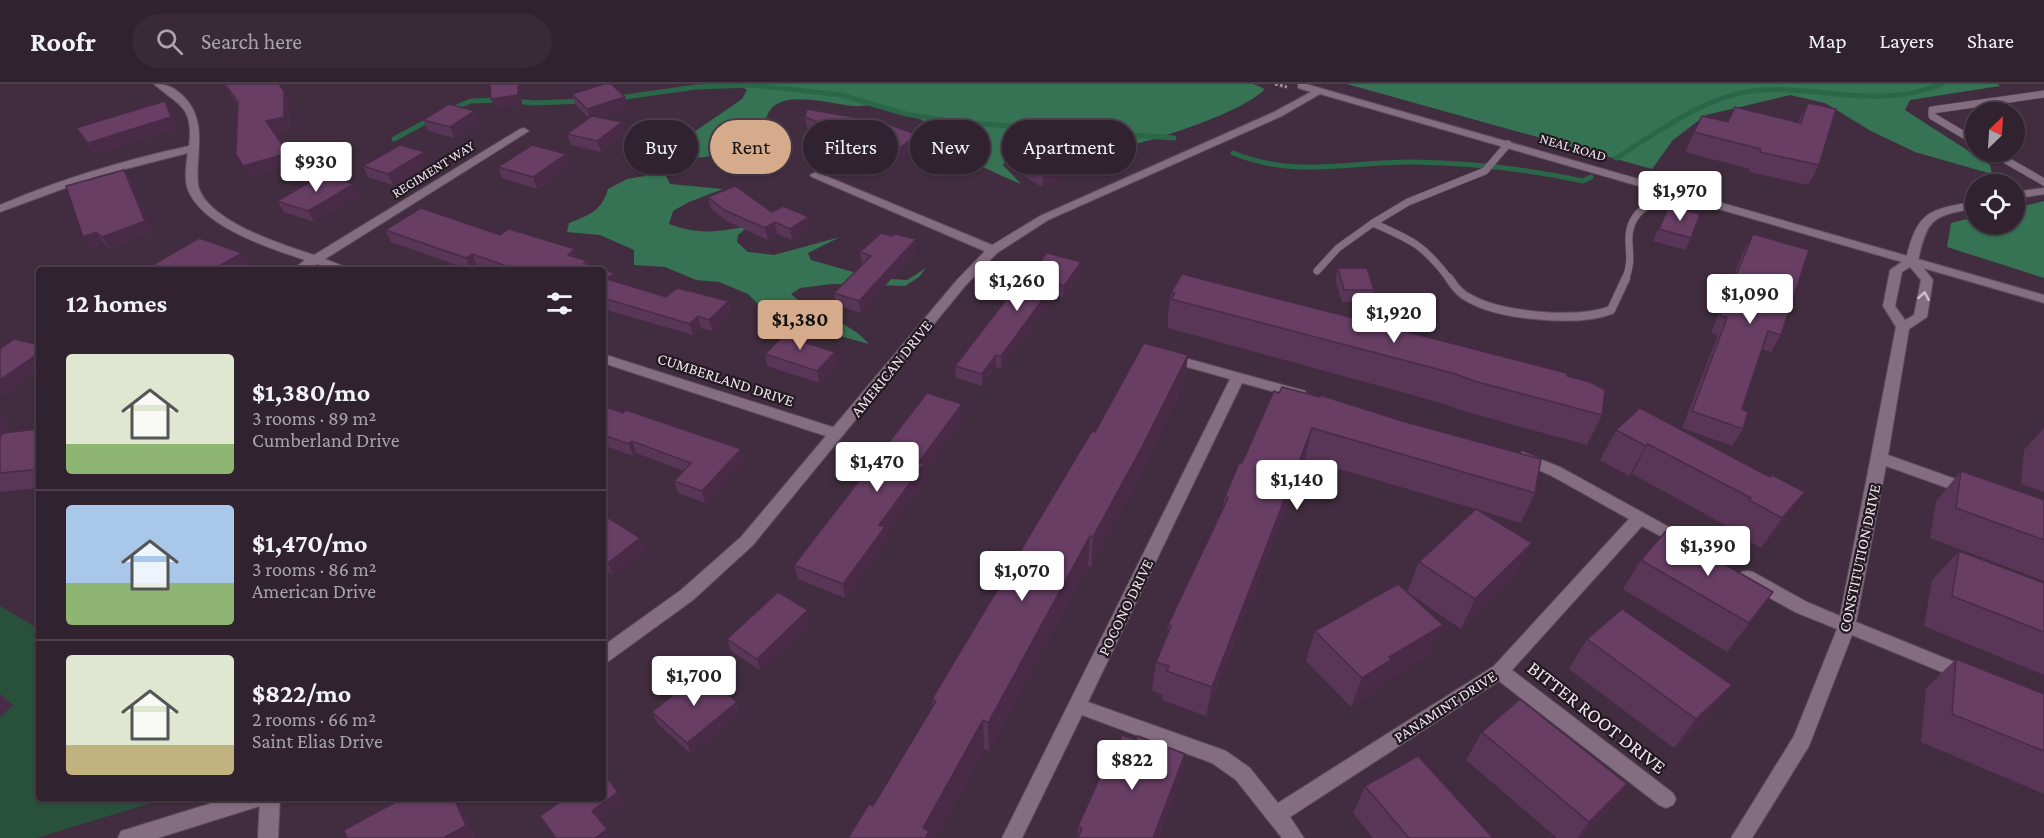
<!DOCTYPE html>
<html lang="en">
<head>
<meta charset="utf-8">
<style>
  :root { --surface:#31222f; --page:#392a37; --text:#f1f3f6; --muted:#a8a4aa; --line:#4c3f4b; --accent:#d6ab8b }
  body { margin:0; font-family:"Crimson Pro",serif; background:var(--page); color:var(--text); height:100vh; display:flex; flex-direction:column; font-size:22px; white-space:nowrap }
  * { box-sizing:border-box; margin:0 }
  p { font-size:20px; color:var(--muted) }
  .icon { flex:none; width:33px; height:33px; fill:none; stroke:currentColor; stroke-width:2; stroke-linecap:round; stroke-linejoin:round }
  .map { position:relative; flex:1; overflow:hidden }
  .details { position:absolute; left:36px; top:183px; width:570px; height:534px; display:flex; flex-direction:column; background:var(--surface); border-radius:6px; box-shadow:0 2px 4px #0004,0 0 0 2px var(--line) }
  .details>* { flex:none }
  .top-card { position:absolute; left:624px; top:36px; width:570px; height:54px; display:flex; gap:12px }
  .needle { width:39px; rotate:25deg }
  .tools { position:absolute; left:1965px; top:18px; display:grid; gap:12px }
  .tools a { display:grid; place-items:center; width:60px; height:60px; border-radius:50%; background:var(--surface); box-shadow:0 2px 4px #0004,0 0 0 2px var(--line); font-size:30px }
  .price { position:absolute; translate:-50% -51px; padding:0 14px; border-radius:6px; background:#fff; color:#222; font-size:20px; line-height:39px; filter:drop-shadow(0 2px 3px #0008) }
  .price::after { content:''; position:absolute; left:50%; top:36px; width:18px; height:14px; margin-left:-9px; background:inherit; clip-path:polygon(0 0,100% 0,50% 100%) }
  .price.active { background:var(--accent); color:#111 }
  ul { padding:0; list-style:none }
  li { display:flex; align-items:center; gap:18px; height:150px; padding:0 30px }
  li+li { border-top:2px solid var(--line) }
  li span { display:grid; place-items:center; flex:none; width:168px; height:120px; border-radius:6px; color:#555 }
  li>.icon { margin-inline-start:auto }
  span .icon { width:72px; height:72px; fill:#fffc; stroke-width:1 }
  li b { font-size:26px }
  h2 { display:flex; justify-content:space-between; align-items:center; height:72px; padding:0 30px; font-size:26px }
  .pill { padding:0 21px; border-radius:27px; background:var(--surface); box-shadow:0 2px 4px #0004,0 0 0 2px var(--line); font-size:21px; line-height:54px }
  .pill.active { background:var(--accent); color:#111 }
  header { display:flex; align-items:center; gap:36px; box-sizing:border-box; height:84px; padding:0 30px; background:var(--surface); border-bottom:2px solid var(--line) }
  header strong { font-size:28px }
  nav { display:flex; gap:33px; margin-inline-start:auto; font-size:21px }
  .search { width:420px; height:54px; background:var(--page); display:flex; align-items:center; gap:15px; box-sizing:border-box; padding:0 21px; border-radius:33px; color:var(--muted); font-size:22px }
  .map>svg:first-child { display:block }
  .green { fill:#28503b }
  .forest { fill:#367354 }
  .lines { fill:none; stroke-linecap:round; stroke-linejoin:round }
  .stream { stroke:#2a6749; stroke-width:5 }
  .service-far1-casing { stroke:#5c4b5a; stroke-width:8 }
  .service-casing { stroke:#5c4b5a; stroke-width:10 }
  .minor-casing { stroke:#5c4b5a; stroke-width:2 }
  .tertiary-casing { stroke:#5c4b5a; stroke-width:2 }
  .path { stroke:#9c8b9a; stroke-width:3; stroke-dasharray:3 2; stroke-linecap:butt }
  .service-far1 { stroke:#846d81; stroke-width:7 }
  .service { stroke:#846d81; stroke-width:8 }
  .minor { fill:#846d81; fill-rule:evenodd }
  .tertiary { fill:#846d81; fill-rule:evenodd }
  .wall { fill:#593557 }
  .shaded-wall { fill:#492b47 }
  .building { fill:#683e65; stroke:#492b47; stroke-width:1.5 }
  .oneway { stroke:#d0c0ce }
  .labels { text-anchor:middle; stroke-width:4.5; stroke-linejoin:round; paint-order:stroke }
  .far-street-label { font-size:14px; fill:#f1e4ef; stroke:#221921 }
  .street-label { font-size:16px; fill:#f1e4ef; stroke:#221921 }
  .near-street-label { font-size:20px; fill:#f1e4ef; stroke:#221921 }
</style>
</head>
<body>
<header>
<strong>Roofr</strong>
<div class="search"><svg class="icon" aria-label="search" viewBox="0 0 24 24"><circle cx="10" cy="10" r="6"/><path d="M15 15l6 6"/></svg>Search here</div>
<nav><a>Map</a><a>Layers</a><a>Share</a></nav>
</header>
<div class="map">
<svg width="2044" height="754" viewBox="0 0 2044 754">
  <rect width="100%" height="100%" fill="#412d3f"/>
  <polygon class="green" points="0,522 39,545 39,714 167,714 37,754 0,754"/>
  <g class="forest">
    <path d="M738 0H1253L1265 5C1242 29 1151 58 1117 64 1087 69 1019 51 1003 81L1021 100C988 87 972 73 934 71 952 43 908 27 885 22 875 19 863 23 853 22 833 20 797 10 779 19 771 22 768 29 765 37 746 38 726 38 717 57L728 70 697 74 666 92 670 100 723 105 689 118 673 127 669 140C699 151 718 148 749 142L738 151 737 158 748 168 774 171 840 153 808 169 811 176 874 194 907 196 926 184 919 193 905 202 832 200 800 204 791 210C813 231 849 236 869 260L771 233 748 210 719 198 696 196 665 183 634 181V166L600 151 567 148 569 139C589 131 602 127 608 105L627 95 645 92 660 80 678 59 742 15 747 6Z"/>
    <polygon points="1347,0 1998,0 2000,2 1910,16 1905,26 1990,81 1992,90 1915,68 1871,47 1825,19 1790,11 1706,31 1673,56 1652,85"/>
    <polygon points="2044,117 2044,194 1947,163 1951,139 1975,133 1976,140 2014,140 2015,124"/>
  </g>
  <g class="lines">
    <g class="stream">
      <polyline points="618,14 696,3 753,1 841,11 906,30 955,38 1174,54"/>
      <polyline points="513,17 534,19 583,17"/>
      <polyline points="449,26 471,17 499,16"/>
      <polyline points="394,55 431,35"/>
      <path d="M1233 69C1297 95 1349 77 1414 78 1471 79 1528 85 1583 97L1591 93"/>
      <path d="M1616 74C1657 49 1702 14 1751 7 1815 0 1879 27 1941 0"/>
    </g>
    <g class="service-far1-casing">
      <g id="service-far1">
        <polyline points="1976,58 1932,32 1932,26 2044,10"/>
        <polyline points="1992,68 2044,98"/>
        <polyline points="1317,187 1338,164 1373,139"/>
        <path d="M1450 196C1424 161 1412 156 1373 139L1408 118 1485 87 1508 60"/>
        <path d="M1625 196C1631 183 1630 173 1629 159 1627 126 1652 117 1680 110"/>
      </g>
    </g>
    <g class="service-casing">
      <path id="service" d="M1449 194C1454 202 1460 210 1469 214 1500 232 1578 239 1611 226L1626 194"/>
    </g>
    <g class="minor-casing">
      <g id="minor">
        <path d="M154 0C167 0 174 3 183 12 209 37 195 69 198 101 206 137 283 161 314 171L520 45 524 44 529 47 325 175 353 186H335L317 180 307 186H292L305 176C270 164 204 144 188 106 184 96 186 80 188 69L98 92 0 128V121C61 95 124 76 189 62 194 22 179 22 154 0Z"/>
        <polygon points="816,88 997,163 999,166 993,170 989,169 812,93 810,91"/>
        <polygon points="2044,104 2044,110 2014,115 2014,108"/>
        <path d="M1976 117V124C1933 132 1928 133 1918 177L1933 196 1927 233 1909 245 1888 371 1975 402 1978 406 1975 410 1970 412 1886 382 1856 538 1972 585 1975 590 1972 595 1966 598 1852 551 1809 662 1752 754H1731L1794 652 1837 545 1795 528 1741 498 1739 493 1741 488 1747 487 1753 488 1807 518 1840 532 1896 243 1883 222 1890 186 1906 175C1918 126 1929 126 1976 117ZM1910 183 1921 196 1914 231 1905 236 1895 222 1902 188Z"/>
        <polygon points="1167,269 1305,307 1307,310 1300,315 1242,299 1088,618 1226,667 1250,684 1278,719 1494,582 1629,435 1550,391 1517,377 1515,373 1522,368 1560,383 1687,453 1689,457 1687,461 1681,463 1642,442 1512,586 1673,709 1676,715 1673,721 1666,724 1659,721 1499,597 1290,733 1304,754 1282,754 1236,696 1212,679 1082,631 1022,754 1002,754 1230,295 1162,276 1160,273"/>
        <polygon points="603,270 842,346 844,350 837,355 832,354 603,279"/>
        <polygon points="260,714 280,714 278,754 258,754"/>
      </g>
    </g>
    <g class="tertiary-casing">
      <g id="tertiary">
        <polygon points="1298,0 1306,0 2044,211 2044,219 1320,10 1282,32 1048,136 997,169 965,202 753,461 693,516 609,577 603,579 603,562 681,506 741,453 957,196 989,163 1040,132 1274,28 1311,8 1298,4"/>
        <polygon points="228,714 267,714 264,720 257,723 158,754 118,754 121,747 128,745"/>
      </g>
    </g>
    <polyline class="path" points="1275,0 1287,3"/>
    <use href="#service-far1" class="service-far1"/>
    <use href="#service" class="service"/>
    <use href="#minor" class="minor"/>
    <use href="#tertiary" class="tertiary"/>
  </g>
  <g class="wall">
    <polygon points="224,0 279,0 284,7 289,18 290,44 273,48 288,69 293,80 249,93 236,70 237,20"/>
    <polygon points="572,10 628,24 599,33 622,38 625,49 601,68 571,61 567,50 589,34 575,20"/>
    <polygon points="1808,19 1819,81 1808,101 1749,88 1750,85 1685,68 1702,32 1728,38 1735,23 1798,38"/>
    <polygon points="172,28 177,44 95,70 76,44"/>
    <polygon points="805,33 919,62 894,79 807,44"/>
    <polygon points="423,36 479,38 454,54 428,47"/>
    <polygon points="1015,76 1078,86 1042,103 1015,87"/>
    <polygon points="429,79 393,101 368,93 363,82"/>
    <polygon points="570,82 537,105 502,94 498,83"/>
    <polygon points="124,86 131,97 152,148 110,165 104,159 91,165"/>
    <polygon points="359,111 314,138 284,128 277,117"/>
    <polygon points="708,113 772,128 811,144 792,156 777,150 768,156 727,137 711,125"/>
    <polygon points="1669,122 1691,154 1685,166 1653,157"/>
    <polygon points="421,124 500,151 509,145 575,165 577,174 588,177 589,181 614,189 617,198 666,213 677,204 729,217 732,229 712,247 701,244 693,251 603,225 603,186 490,186 477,182 471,186 391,158 385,146"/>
    <polygon points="1753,150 1781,251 1771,268 1762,265 1742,325 1743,345 1732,362 1682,344 1718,251 1711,249 1744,166"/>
    <polygon points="892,152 916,167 861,229 836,221 834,209 863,180 862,180 860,168"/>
    <polygon points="1338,184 1374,206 1371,218 1342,218 1335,196"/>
    <polygon points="1080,190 1063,214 1055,211 1001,284 996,283 982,302 956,294 955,282 1015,209"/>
    <polygon points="1171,208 1567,292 1602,331 1587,361 1463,327 1445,320 1168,244 1168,238 1167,238"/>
    <polygon points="813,252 814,262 835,268 837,280 819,299 767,282 765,270"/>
    <polygon points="1188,271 1184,300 1139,393 1091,483 1088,482 989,667 984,665 936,754 848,754 873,722 933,623 932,615 1095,348"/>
    <polygon points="1274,307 1535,409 1521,439 1479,426 1517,489 1461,545 1407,508 1419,478 1476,425 1305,375 1206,632 1162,616 1163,611 1152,607 1156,578 1166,556 1168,541 1222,425 1225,413 1242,379"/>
    <polygon points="603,322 744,377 705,419 678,409 674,397 684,387 636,369 633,372 603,361"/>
    <polygon points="0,328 4,332 10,348 39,345 39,404 0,408"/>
    <polygon points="963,335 925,386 926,395 885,449 886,458 845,514 798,495 794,481"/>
    <polygon points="2044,344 2044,408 2021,400 2024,366"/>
    <polygon points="1616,346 1770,393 1772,391 1783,438 1761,464 1729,446 1731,444 1632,390 1629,392 1600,376"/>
    <polygon points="1961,387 2044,416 2044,497 1930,454 1936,417"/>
    <polygon points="603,436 640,454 645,465 613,491 604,485 603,485"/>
    <polygon points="1959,467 2044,499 2044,591 1924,542 1932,496"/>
    <polygon points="1641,476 1773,508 1727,568 1623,505"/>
    <polygon points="811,538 760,586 731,567 727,555"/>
    <polygon points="1315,547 1430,570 1382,599 1380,605 1351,623 1306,577"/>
    <polygon points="1587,555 1709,630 1674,664 1569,585"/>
    <polygon points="1956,575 2044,610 2044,710 1921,658 1926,604"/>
    <polygon points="652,628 741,629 691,670 657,639"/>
    <polygon points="1482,648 1627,700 1606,728 1579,754 1557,754 1466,676"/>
    <polygon points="1136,656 1185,670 1180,698 1158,754 1077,754 1078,742 1106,688"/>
    <polygon points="1365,702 1493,754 1373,754 1353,729"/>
  </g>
  <g class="shaded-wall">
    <polygon points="518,0 520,0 522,21 495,26 491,15"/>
    <polygon points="284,7 289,18 290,44 271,48 266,37"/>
    <polygon points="625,13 628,24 590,35 587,25"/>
    <polygon points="165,17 172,28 177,44 95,70 88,59"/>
    <polygon points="475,27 479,38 454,54 450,43"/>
    <polygon points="622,38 625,49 601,68 597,57"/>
    <polygon points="918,51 919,62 894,79 893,68"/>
    <polygon points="425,68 429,79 393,101 388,90"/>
    <polygon points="288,69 293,80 249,93 243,82"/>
    <polygon points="566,70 570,82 537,105 533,93"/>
    <polygon points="1078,75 1078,86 1042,103 1043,92"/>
    <polygon points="124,86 131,97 152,148 110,165 102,153"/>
    <polygon points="354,100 359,111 314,138 308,127"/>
    <polygon points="809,133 811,144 792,156 790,145"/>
    <polygon points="775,138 777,150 768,156 765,144"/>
    <polygon points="96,148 104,159 91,165 83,153"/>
    <polygon points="916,155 916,167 861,229 859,217"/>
    <polygon points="575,165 579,177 568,171"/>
    <polygon points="242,169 250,184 246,186 212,186"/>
    <polygon points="472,170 477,182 471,186 466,174"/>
    <polygon points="1081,178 1080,190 1063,214 1064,202"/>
    <polygon points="614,189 618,201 607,195"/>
    <polygon points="1055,199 1055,211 1001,284 1001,272"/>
    <polygon points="729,217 732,229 712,247 709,236"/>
    <polygon points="698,232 701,244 693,251 690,240"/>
    <polygon points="813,252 815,264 806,259"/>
    <polygon points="835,268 837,280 819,299 817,287"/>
    <polygon points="39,269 39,287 0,315 0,296"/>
    <polygon points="996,271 996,283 982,302 982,290"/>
    <polygon points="1188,271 1184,300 1139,393 1091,483 1093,453"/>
    <polygon points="962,320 963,335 925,386 926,395 885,449 886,458 845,514 843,500 919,378"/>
    <polygon points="0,328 4,332 16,365 0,371"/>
    <polygon points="1312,344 1305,375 1206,632 1212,603"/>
    <polygon points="632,357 636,369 633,372 629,360"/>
    <polygon points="1648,360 1632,390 1629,392 1646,362"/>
    <polygon points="741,365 744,377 705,419 702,407"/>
    <polygon points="1805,408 1783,438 1761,464 1782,434"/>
    <polygon points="1090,452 1088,482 989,667 988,639"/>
    <polygon points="640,454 645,465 613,491 608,479"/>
    <polygon points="1532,459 1517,489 1461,545 1475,515"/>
    <polygon points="808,526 811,538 760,586 757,575"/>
    <polygon points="1443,541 1430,570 1382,599 1380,605 1351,623 1362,594 1389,573"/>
    <polygon points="1732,601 1709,630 1674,664 1696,635"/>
    <polygon points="0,610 13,621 0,633"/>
    <polygon points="737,618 741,629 691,670 687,659"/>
    <polygon points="983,636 984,665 936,754 924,754 923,744"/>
    <polygon points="1185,670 1180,698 1158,754 1153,754"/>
    <polygon points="1627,700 1606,728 1579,754 1577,754 1589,738"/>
    <polygon points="618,708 624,719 598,738 592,727"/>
    <polygon points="454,714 459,714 476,754 443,754"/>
    <polygon points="607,745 611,754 595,754"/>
  </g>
  <g class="building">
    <polygon points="225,0 279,0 284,7 284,33 266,37 288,69 243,82 236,70 238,18"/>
    <polygon points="490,0 518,0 518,11 491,15"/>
    <polygon points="604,0 611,0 625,13 587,25 572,10"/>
    <polygon points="165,17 171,33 88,59 76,44"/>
    <polygon points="1808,19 1836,25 1819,81 1760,68 1761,65 1694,48 1702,32 1728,38 1735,23 1801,39"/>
    <polygon points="449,20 475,27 450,43 423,36"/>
    <polygon points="807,25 885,39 918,51 893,68 805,33"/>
    <polygon points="592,32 622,38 597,57 567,50"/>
    <polygon points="1051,60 1078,75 1043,92 1015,76"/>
    <polygon points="400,61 425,68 388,90 363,82"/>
    <polygon points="532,61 566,70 533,93 498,83"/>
    <polygon points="124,86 145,137 102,153 96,148 83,153 66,102"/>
    <polygon points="324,90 354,100 308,127 277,117"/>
    <polygon points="735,102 772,128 783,122 809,133 790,145 775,138 765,144 724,126 708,113"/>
    <polygon points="1669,122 1700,130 1691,154 1659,145"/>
    <polygon points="421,124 500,151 509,145 575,165 568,171 588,177 584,179 614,189 607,195 666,213 677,204 729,217 709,236 698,232 690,240 603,214 603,186 519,186 472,170 466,174 385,146"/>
    <polygon points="881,149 892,152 895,150 916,155 859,217 834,209 871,172 860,168"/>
    <polygon points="1753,150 1809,166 1781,251 1768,247 1742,325 1748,328 1743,345 1692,327 1727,234 1720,231"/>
    <polygon points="199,154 242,169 212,186 153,186 154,186 148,184"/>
    <polygon points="1047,169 1081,178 1064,202 1055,199 1001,272 996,271 982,290 955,282 1012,208 1015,209"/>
    <polygon points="1338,184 1367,184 1374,206 1344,206"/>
    <polygon points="1182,190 1567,289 1567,292 1590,298 1605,306 1602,331 1474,297 1456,290 1171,215 1175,209 1171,208"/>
    <polygon points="790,245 813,252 806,259 835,268 817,287 765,270"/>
    <polygon points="14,255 39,261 39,269 0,296 0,265"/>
    <polygon points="1144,259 1188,271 1142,363 1093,453 1090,452 988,639 983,636 923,744 929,747 925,754 848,754 869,720 873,722 936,617 932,615 1092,347 1095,348"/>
    <polygon points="1282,303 1320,313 1320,311 1402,337 1541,375 1535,409 1312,344 1212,603 1167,587 1169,582 1156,578 1171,542 1168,541 1228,414 1225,413 1239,379 1242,379 1274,307 1279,309"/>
    <polygon points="927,309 962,320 919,378 924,380 879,441 885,443 843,500 794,481"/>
    <polygon points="603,322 623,329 626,326 741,365 702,407 674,397 691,379 632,357 629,360 603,351"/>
    <polygon points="1640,324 1770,393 1772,391 1805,408 1782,434 1749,416 1751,414 1648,360 1646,362 1616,346"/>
    <polygon points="39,345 39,385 0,389 0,353 3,349"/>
    <polygon points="1961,387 2044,416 2044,456 1956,424"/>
    <polygon points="1476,425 1532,459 1475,515 1419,478"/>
    <polygon points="607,433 640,454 608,479 603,476 603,436"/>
    <polygon points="1666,447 1773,508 1749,539 1641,476"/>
    <polygon points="1959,467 2044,499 2044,548 1952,512"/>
    <polygon points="1398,500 1443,541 1389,573 1391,576 1362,594 1315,547"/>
    <polygon points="778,508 808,526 757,575 727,555"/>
    <polygon points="1622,525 1732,601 1696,635 1587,555"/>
    <polygon points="1956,575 2044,610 2044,667 1952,630"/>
    <polygon points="702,588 737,618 687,659 652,628"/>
    <polygon points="1520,615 1627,700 1589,738 1482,648"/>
    <polygon points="1122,651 1136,656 1138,652 1185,670 1153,754 1078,754 1082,744 1078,742 1103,687 1106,688"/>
    <polygon points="1418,672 1493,754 1409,754 1365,702"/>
    <polygon points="603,689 618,708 592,727 607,745 595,754 556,754 540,732 566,714 603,714"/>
    <polygon points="403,714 454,714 466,742 443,754 347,754 344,746"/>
  </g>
  <defs><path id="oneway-chevron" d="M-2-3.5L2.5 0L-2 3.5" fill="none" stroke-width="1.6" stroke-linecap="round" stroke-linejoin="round" transform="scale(1.5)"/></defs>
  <use class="oneway" href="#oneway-chevron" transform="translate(1924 212) rotate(-80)"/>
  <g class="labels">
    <g class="far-street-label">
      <text transform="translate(1573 63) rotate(16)" y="5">NEAL ROAD</text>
      <text transform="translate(433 85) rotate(-32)" y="5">REGIMENT WAY</text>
    </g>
    <g class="street-label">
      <text transform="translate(891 284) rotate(-51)" y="6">AMERICAN DRIVE</text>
      <text transform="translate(726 295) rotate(18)" y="6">CUMBERLAND DRIVE</text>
      <text transform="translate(1859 474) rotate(-78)" y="6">CONSTITUTION DRIVE</text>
      <text transform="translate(1125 523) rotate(-64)" y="6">POCONO DRIVE</text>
      <text transform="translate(1445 622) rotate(-33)" y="6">PANAMINT DRIVE</text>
    </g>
    <g class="near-street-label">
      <text transform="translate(1597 633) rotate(38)" y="7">BITTER ROOT DRIVE</text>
    </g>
  </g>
</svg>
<div class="tools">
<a><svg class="needle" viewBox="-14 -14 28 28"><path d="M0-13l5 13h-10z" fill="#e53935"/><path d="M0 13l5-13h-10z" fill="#a8a4aa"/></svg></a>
<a><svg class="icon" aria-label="locate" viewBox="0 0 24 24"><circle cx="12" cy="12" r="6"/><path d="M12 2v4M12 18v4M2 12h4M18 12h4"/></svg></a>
</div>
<b class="price" style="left:316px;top:109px">$930</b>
<b class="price" style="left:1680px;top:138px">$1,970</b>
<b class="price" style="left:1017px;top:228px">$1,260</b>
<b class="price" style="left:1750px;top:241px">$1,090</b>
<b class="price" style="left:1394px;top:260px">$1,920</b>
<b class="price active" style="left:800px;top:267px">$1,380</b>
<b class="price" style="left:877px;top:409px">$1,470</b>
<b class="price" style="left:1297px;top:427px">$1,140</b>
<b class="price" style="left:1708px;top:493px">$1,390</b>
<b class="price" style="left:1022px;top:518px">$1,070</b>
<b class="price" style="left:694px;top:623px">$1,700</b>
<b class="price" style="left:1132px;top:707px">$822</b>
<div class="top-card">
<a class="pill">Buy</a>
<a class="pill active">Rent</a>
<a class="pill">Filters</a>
<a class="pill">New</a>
<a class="pill">Apartment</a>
</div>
<section class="details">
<h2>12 homes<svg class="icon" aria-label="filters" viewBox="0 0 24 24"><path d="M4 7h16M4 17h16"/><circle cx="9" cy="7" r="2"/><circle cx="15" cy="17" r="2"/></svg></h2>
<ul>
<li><span style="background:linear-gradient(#dfe7d0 75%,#8fb573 0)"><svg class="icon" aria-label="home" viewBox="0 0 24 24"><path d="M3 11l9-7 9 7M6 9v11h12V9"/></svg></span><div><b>$1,380/mo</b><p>3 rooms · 89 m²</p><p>Cumberland Drive</p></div></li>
<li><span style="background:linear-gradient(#a9c7e8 65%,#8fb573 0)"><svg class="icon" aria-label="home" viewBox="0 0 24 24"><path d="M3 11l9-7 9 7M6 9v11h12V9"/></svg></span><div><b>$1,470/mo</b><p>3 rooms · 86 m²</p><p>American Drive</p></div></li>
<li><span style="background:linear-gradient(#dfe7d0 75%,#c2b280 0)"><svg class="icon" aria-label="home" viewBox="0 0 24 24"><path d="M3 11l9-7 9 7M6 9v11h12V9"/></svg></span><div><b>$822/mo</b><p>2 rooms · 66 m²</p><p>Saint Elias Drive</p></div></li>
</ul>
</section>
</div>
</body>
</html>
